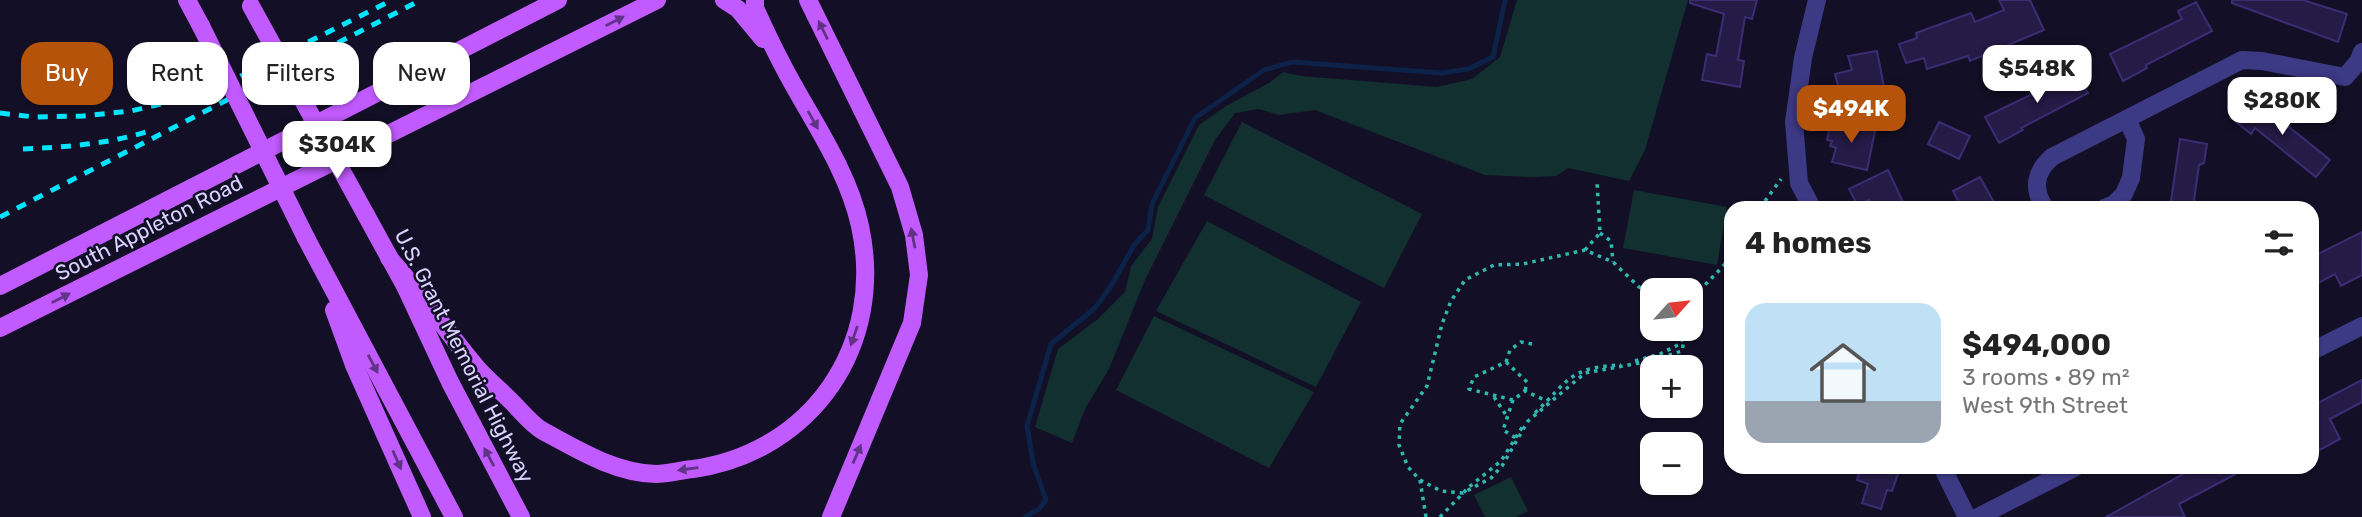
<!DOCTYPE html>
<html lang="en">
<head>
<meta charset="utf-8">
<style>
  :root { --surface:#fff; --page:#f6f6f6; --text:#222; --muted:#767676; --accent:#b45309 }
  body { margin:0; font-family:Rubik,sans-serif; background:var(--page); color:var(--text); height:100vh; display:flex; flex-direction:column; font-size:26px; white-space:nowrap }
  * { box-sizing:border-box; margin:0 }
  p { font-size:23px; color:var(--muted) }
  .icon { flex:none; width:38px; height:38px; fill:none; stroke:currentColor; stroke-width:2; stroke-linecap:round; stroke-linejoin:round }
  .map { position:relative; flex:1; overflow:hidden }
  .details { position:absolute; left:1724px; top:201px; width:595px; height:273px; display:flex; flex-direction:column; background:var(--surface); border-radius:21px; box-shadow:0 2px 5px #0004 }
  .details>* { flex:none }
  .guide { position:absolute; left:21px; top:42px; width:665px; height:63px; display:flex; gap:14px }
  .needle { width:46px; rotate:63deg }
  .tools { position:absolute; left:1640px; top:278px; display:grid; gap:14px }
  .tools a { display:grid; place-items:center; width:63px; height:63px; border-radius:14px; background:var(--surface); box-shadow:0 2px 5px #0004; font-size:35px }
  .price { position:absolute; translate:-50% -60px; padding:0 16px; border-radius:14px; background:#fff; color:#222; font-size:23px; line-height:46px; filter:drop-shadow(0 2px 4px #0008) }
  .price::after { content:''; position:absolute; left:50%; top:42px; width:21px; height:16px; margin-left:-10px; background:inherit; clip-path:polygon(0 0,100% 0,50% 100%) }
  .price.on { background:var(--accent); color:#fff }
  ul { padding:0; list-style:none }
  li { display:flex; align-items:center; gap:21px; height:175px; padding:0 21px }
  li span { display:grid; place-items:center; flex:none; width:196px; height:140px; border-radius:21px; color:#555 }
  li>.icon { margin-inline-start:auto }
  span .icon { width:84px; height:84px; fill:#fffc; stroke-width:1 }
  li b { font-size:30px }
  h2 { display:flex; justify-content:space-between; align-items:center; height:84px; padding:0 21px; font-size:30px }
  .tag { padding:0 24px; border-radius:21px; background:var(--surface); box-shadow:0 2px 5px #0004; font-size:24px; line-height:63px }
  .tag.on { background:var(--accent); color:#fff }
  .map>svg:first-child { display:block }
  .green { fill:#12302f }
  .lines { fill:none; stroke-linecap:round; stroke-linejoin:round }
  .stream { stroke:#0c2248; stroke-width:5 }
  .building { fill:#241b47; stroke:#3b2d73; stroke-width:2 }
  .path { stroke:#2fb8b0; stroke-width:3.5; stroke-dasharray:3.5 5; stroke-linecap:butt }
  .minor { stroke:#3d3a85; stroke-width:18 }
  .major { stroke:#c25bff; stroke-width:18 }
  .rail { stroke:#00e5ff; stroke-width:5; stroke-dasharray:10 9; stroke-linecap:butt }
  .major-bridge { stroke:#c25bff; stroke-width:18 }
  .oneway { fill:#623188 }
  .labels { text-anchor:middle; stroke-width:5; stroke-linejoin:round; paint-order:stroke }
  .street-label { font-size:21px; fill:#d9d4ff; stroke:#130f26 }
</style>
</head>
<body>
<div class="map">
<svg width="2362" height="517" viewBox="0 0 2362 517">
  <rect width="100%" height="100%" fill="#130f26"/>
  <g class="green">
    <polygon points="1517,0 1688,0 1645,150 1629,181 1568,168 1556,176 1533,177 1485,175 1315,110 1279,115 1259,109 1235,113 1215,140 1145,280 1109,369 1085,409 1072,443 1035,427 1058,349 1098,319 1125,292 1131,266 1152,239 1158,207 1199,125 1226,106 1269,83 1283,72 1301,76 1437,87 1472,79 1500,57"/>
    <polygon points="1242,122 1422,214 1384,288 1204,195"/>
    <polygon points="1634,190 1727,207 1717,265 1623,248"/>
    <polygon points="1207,221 1361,302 1316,387 1156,311"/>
    <polygon points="1154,316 1314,392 1269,468 1116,390"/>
    <polygon points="1511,477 1528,511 1516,517 1485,517 1474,495"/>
  </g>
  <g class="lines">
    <polyline class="stream" points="1025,517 1039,509 1046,500 1033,463 1027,426 1051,344 1095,308 1111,286 1134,245 1148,230 1152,204 1195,118 1264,70 1292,62 1442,73 1468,69 1493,57 1505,0"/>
  </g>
  <g class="building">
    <polygon points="1690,0 1757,0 1752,19 1745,17 1738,60 1744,61 1740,87 1702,80 1707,54 1716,56 1724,14 1690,3"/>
    <polygon points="1999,0 2030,0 2044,30 1970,61 1968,56 1927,69 1924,58 1906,63 1899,44 1917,38 1916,33 1971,13 1975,22 2004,10"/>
    <polygon points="2232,0 2303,0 2347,14 2338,42 2232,3"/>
    <polygon points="2196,2 2212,31 2146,65 2147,68 2123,81 2110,54 2182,19 2178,11"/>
    <polygon points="1877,51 1884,87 1841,96 1835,74 1852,70 1848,56"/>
    <polygon points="2073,65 2088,93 2021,128 2023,130 1999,143 1985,117 2057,82 2054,75"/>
    <polygon points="2253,98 2330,160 2316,177 2255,128 2251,134 2235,121"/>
    <polygon points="1831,121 1875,131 1867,170 1832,162 1836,148 1830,146 1832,141 1827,140"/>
    <polygon points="1939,122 1970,136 1959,159 1928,144"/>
    <polygon points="2180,139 2207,144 2204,163 2199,165 2193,208 2170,208"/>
    <polygon points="1888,170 1903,202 1891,208 1873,208 1869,200 1858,206 1849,189"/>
    <polygon points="1980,177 1997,208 1962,208 1953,191"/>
    <polygon points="2362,232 2362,275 2341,286 2335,274 2312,286 2312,257"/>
    <polygon points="2362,380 2362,402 2330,419 2340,439 2312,454 2312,406"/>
    <polygon points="1861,467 1888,467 1899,471 1892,491 1887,490 1881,509 1862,503 1868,484 1857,480"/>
    <polygon points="2196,467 2249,467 2179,504 2185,517 2106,517"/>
  </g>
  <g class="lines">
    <g class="path">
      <polyline points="1760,208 1781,179"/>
      <polyline points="1600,233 1611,241 1613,262"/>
      <polyline points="1585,250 1600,233 1597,182"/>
      <polyline points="1690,305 1700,290 1731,258"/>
      <polyline points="1532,344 1521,342 1510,350 1506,362 1474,377 1469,389 1513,400 1525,391 1547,401"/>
      <polyline points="1635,361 1660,354 1680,344 1683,337"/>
      <polyline points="1506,362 1527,382 1525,391"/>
      <polyline points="1494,397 1506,415"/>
      <polyline points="1513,400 1503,430 1516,438"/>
      <path d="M1535 413C1569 380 1570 367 1621 365"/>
      <polyline points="1420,480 1441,491 1463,493 1491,478 1502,466 1528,421 1585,373 1650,361 1682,351 1686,329"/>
      <polyline points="1426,517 1420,480 1408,467 1399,445 1400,424 1427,386 1442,324 1451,301 1465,280 1494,265 1523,264 1585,250 1613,262 1639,287 1652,293"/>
      <polyline points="1440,517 1469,487 1501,461 1523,426"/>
    </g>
    <g class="minor">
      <polyline points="1812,208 1799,183 1794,122 1803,58 1817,0"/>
      <path d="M2045 208C2032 189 2035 172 2052 157L2242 60 2262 61 2345 77 2358 62 2362 52"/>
      <polyline points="2104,208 2114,204 2124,194 2131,178 2136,139 2127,119"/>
      <polyline points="2312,351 2362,326"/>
      <polyline points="1942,467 1967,517"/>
      <polyline points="1978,517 2076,467"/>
    </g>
    <g class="major">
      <polyline points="187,0 201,26"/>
      <polyline points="724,0 738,9 763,39"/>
      <polyline points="808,0 900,187 914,235 919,275 912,323 831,517"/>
      <polyline points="366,215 405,286 450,382 521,517"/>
      <polyline points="306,238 454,517"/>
      <path d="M389 258C421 293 447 333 478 369 489 381 501 391 512 402 522 412 532 425 543 431 578 450 615 473 656 474 668 474 681 470 693 469 812 452 886 345 860 226 847 166 807 114 780 60 771 43 763 25 755 8V0"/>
      <polyline points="0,286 558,0"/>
      <polyline points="334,310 354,365 422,517"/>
      <polyline points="0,328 657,0"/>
    </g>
    <g class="rail">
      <polyline points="0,113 34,117 83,116 131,111 207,93 392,0"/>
      <path d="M23 149C68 147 110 144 152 130"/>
      <polyline points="0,217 421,0"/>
    </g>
    <g class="major-bridge">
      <polyline points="251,6 366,215"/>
      <polyline points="201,26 306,238"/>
    </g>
  </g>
  <defs><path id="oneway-solid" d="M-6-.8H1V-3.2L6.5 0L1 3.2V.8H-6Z" transform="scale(1.75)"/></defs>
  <g class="oneway">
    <use href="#oneway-solid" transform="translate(615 21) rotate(-27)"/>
    <use href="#oneway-solid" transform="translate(823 30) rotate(-116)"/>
    <use href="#oneway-solid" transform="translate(813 120) rotate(61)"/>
    <use href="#oneway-solid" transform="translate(913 238) rotate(-101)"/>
    <use href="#oneway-solid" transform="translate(61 298) rotate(-27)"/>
    <use href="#oneway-solid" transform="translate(854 336) rotate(109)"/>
    <use href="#oneway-solid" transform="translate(373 364) rotate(62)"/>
    <use href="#oneway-solid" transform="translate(857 454) rotate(-67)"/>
    <use href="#oneway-solid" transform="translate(489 457) rotate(-118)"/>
    <use href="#oneway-solid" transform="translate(397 460) rotate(66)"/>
    <use href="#oneway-solid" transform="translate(688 469) rotate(172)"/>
  </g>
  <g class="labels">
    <g class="street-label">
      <text transform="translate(149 228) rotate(-27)" y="7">South Appleton Road</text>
      <text transform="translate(464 356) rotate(63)" y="7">U.S. Grant Memorial Highway</text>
    </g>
  </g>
</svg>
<div class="tools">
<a><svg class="needle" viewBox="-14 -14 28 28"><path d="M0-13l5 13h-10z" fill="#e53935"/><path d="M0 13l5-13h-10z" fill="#767676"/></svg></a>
<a>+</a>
<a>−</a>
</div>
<b class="price" style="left:2037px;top:105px">$548K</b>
<b class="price" style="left:2282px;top:137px">$280K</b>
<b class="price on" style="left:1851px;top:145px">$494K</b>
<b class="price" style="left:337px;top:181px">$304K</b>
<div class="guide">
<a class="tag on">Buy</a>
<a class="tag">Rent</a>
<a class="tag">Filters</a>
<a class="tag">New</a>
</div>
<section class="details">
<h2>4 homes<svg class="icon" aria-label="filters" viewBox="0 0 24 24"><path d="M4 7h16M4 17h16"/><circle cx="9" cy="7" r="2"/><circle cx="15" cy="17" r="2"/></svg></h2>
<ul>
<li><span style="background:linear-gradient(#bfe0f5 70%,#9aa5b1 0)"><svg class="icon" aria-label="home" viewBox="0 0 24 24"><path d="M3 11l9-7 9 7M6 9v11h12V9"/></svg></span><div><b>$494,000</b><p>3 rooms · 89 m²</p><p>West 9th Street</p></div></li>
</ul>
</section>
</div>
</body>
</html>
